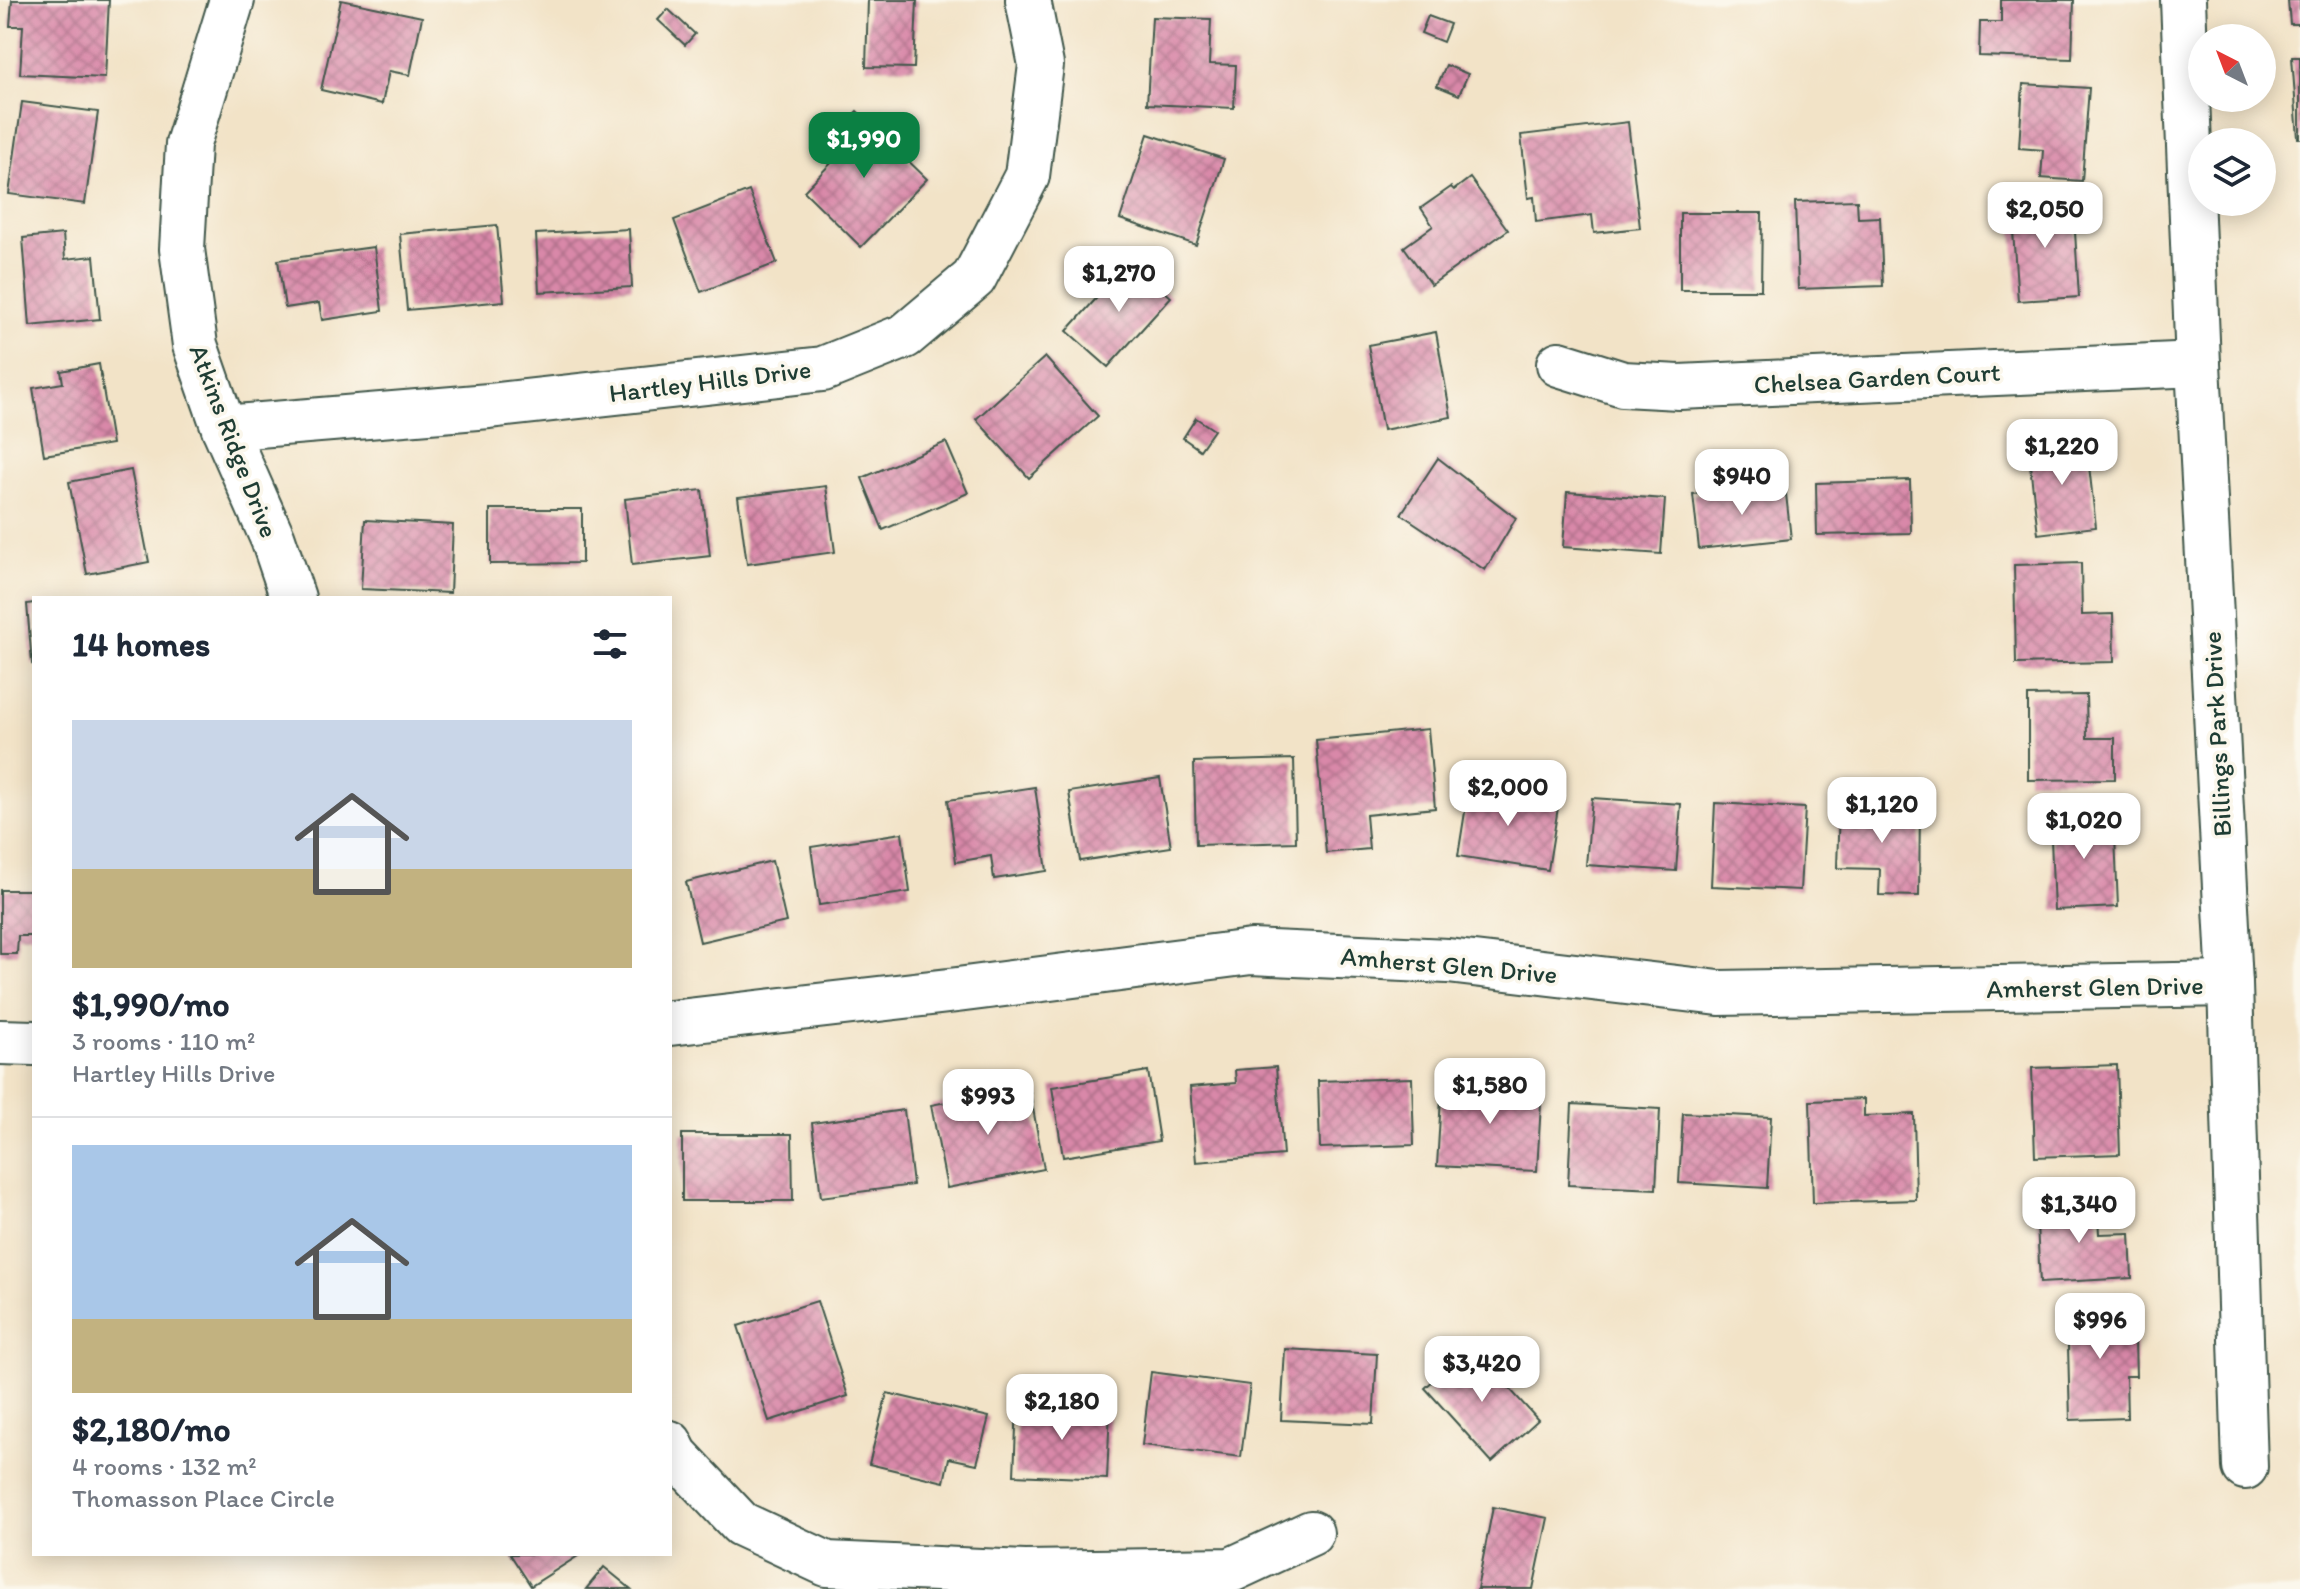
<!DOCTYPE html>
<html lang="en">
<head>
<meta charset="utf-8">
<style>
  :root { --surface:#fff; --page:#f2f2f3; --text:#1f2937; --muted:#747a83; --line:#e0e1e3; --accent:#0b8043 }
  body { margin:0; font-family:Itim,sans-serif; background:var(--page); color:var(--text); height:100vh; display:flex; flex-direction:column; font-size:30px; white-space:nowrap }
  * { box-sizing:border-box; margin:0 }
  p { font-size:26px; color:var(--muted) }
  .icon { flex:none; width:44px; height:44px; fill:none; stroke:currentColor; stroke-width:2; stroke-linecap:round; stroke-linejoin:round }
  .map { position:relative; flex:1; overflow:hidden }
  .side { position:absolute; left:32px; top:596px; width:640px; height:960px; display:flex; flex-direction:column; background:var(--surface); border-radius:0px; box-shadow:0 4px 20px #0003 }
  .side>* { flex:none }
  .needle { width:52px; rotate:318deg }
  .controls { position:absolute; left:2188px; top:24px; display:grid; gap:16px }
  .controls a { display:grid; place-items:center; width:88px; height:88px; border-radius:50%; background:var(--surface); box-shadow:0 4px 20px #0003; font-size:40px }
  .price { position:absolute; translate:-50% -68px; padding:0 18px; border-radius:16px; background:#fff; color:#222; font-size:26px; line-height:52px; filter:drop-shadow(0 2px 4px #0008) }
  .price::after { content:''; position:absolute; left:50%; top:48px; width:24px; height:18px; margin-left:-12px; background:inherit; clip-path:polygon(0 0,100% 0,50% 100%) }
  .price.on { background:var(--accent); color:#fff }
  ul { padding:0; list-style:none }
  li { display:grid; align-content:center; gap:16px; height:424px; padding:0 40px }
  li+li { border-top:2px solid var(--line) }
  li span { display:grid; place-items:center; height:248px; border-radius:0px; color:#555 }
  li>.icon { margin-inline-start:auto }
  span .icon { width:144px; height:144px; fill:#fffc; stroke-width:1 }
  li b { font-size:34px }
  h2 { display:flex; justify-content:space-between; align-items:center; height:96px; padding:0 40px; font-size:34px }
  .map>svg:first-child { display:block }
  .building { fill:url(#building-cross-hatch) }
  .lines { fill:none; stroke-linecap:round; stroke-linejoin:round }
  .minor-casing { stroke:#3f564a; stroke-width:48 }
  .minor { stroke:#fff; stroke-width:44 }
  .labels { text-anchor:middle; stroke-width:7; stroke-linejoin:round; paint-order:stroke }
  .street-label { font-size:26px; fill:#1f3d34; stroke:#fbf7ec }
</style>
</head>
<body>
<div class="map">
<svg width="2300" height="1589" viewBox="0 0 2300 1589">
  <defs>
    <pattern id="building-cross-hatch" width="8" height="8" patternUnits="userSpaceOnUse" patternTransform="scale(2)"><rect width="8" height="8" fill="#d988a9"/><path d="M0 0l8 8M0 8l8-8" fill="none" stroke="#af708a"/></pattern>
  </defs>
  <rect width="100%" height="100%" fill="#fbf7ec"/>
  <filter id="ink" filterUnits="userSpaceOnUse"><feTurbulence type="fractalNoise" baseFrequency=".0125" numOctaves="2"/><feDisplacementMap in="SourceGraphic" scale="16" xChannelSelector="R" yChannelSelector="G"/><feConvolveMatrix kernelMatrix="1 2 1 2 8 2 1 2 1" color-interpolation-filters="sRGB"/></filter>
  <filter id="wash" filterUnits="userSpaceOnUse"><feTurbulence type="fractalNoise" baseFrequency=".006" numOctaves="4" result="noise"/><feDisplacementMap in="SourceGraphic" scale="32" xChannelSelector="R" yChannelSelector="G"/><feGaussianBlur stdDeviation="1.8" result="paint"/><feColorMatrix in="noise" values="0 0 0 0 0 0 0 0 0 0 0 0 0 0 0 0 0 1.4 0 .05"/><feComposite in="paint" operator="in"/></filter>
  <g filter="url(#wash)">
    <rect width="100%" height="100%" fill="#f2e3c7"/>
    <g id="blocks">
      <g class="building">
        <polygon points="12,0 109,0 105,78 20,74 23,26 10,26"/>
        <polygon points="341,0 422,17 410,75 389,71 382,104 321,90"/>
        <polygon points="868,0 917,0 914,68 866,67"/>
        <polygon points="2001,0 2074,0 2072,59 1979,56 1980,22 2001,22"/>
        <polygon points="2288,0 2300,0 2300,24 2290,24"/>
        <polygon points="668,9 695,34 685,45 658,20"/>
        <polygon points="1428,16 1450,24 1443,42 1421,33"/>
        <polygon points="1152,17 1211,19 1209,64 1236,65 1234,108 1147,104"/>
        <polygon points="2292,57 2300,57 2300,138 2298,138"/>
        <polygon points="1446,65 1468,74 1459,95 1437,86"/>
        <polygon points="2023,84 2089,88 2082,181 2041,178 2043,150 2019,148"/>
        <polygon points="22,102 98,112 85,204 9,194"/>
        <polygon points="857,111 927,179 861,247 804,191 839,155 826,142"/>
        <polygon points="1628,122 1640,228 1594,233 1592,215 1536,222 1534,197 1528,198 1521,135"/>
        <polygon points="1148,134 1224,159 1196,245 1120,219"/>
        <polygon points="1470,178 1508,230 1431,285 1404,247 1433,226 1421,208 1451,187 1454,190"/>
        <polygon points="749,191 777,263 701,292 674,220"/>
        <polygon points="2073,199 2079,297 2018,301 2011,203"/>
        <polygon points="1857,200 1858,218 1880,217 1883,286 1798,289 1795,202"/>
        <polygon points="1680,213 1762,213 1761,290 1680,290"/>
        <polygon points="497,225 504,301 407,310 400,234"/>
        <polygon points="629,229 632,287 539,292 536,234"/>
        <polygon points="63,234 65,259 94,256 100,319 30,326 23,238"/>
        <polygon points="374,247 382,311 322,320 319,303 285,308 278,260"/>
        <polygon points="1130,261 1171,297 1108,367 1067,331"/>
        <polygon points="1436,332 1451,417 1383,430 1368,345"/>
        <polygon points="1045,357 1098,416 1029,478 976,419"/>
        <polygon points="99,364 112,444 44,455 33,388 63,383 61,371"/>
        <polygon points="1196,418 1214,430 1200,450 1183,438"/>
        <polygon points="2086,440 2096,527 2038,534 2028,447"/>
        <polygon points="946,442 968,493 883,530 862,478"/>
        <polygon points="1438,458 1516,518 1485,570 1401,514"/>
        <polygon points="131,470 149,562 87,574 69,482"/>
        <polygon points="1910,480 1911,533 1817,535 1816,483"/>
        <polygon points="1785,485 1791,539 1699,549 1693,494"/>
        <polygon points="826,486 835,552 747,564 738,497"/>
        <polygon points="702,490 710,556 632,565 625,499"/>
        <polygon points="1567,492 1665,499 1661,554 1563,547"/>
        <polygon points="490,509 582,509 582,563 490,564"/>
        <polygon points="365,520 453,525 450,593 361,589"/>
        <polygon points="2081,563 2082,615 2113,614 2114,662 2016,664 2014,565"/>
        <polygon points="34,603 34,663 32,664 27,604"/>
        <polygon points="2086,695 2087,738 2115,738 2115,779 2028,780 2028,696"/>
        <polygon points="1428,729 1435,808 1366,815 1369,849 1326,853 1316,740"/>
        <polygon points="1294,759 1296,842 1196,845 1194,762"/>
        <polygon points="1160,778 1171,847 1080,861 1069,792"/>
        <polygon points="1035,787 1047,871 994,879 991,856 956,862 948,800"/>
        <polygon points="1469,787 1559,801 1548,870 1458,856"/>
        <polygon points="1592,798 1681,804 1676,871 1586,865"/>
        <polygon points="1715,803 1805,808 1800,890 1711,886"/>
        <polygon points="1839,806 1920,807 1919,896 1879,895 1880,869 1837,868"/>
        <polygon points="2114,812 2118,907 2054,910 2050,815"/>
        <polygon points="902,833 910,892 819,905 811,847"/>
        <polygon points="772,861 786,922 700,942 686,882"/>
        <polygon points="0,890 34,890 34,936 18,936 17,954 0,954"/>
        <polygon points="2117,1065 2120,1154 2035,1157 2032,1068"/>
        <polygon points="1276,1067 1283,1155 1196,1162 1190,1087 1236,1083 1235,1070"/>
        <polygon points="1148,1071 1159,1141 1063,1157 1052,1087"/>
        <polygon points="1412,1078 1414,1145 1320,1148 1318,1081"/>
        <polygon points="1442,1081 1542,1086 1537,1171 1437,1166"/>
        <polygon points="1029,1086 1044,1169 947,1188 931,1105"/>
        <polygon points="1864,1099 1864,1116 1914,1114 1916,1200 1813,1203 1810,1101"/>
        <polygon points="1572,1104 1660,1109 1656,1189 1568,1185"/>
        <polygon points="904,1110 913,1185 821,1197 812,1123"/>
        <polygon points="1683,1113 1771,1117 1767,1188 1679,1183"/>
        <polygon points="682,1134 792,1134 793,1201 682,1201"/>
        <polygon points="2097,1201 2099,1234 2130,1233 2132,1278 2040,1283 2036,1204"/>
        <polygon points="817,1301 848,1396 769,1421 738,1326"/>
        <polygon points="2134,1307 2136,1376 2126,1376 2127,1418 2070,1420 2067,1309"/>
        <polygon points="1471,1346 1538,1420 1492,1462 1425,1388"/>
        <polygon points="1285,1349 1377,1354 1373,1424 1281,1420"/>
        <polygon points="1151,1372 1250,1385 1241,1457 1142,1445"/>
        <polygon points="887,1393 989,1417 977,1464 949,1458 944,1482 869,1464"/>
        <polygon points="1017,1404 1110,1408 1107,1479 1014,1475"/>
        <polygon points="1493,1507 1548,1518 1533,1589 1477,1589"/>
        <polygon points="510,1554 581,1554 531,1586"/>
        <polygon points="604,1567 631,1589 586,1589"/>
      </g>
    </g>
  </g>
  <g filter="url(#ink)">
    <use href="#blocks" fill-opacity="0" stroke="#3f564a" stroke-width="2"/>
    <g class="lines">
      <g class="minor-casing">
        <g id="minor">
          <polyline points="232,0 188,144 182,249 195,345 224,428 273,539 293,598"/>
          <polyline points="2183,0 2198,364 2230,984 2245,1467"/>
          <polyline points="1559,364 1623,384 1679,387 2198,364"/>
          <polyline points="224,428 489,406 823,369 905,336 974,278 1027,176 1041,65 1028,0"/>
          <polyline points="670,1023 957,990 1251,952 1448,961 1719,993 2230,984"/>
          <polyline points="0,1042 34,1043"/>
          <polyline points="670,1443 676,1455 741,1524 827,1564 1025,1573 1231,1570 1311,1533"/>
        </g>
      </g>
      <use href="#minor" class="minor"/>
    </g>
  </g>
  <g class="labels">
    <g class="street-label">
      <text transform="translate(1877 378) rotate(-3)" y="9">Chelsea Garden Court</text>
      <text transform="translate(710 381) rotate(-7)" y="9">Hartley Hills Drive</text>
      <text transform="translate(234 441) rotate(69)" y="9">Atkins Ridge Drive</text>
      <text transform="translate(2217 734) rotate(-93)" y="9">Billings Park Drive</text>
      <text transform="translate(1449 965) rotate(5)" y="9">Amherst Glen Drive</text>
      <text transform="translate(2095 987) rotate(-1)" y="9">Amherst Glen Drive</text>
    </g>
  </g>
</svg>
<div class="controls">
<a><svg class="needle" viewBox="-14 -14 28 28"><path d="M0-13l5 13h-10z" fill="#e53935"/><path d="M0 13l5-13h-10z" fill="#747a83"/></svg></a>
<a><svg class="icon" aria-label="layers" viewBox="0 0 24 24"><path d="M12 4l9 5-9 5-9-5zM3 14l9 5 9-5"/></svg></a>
</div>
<b class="price on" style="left:864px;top:180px">$1,990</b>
<b class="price" style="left:2045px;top:250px">$2,050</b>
<b class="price" style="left:1119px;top:314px">$1,270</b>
<b class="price" style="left:2062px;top:487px">$1,220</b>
<b class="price" style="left:1742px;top:517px">$940</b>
<b class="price" style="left:1508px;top:828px">$2,000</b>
<b class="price" style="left:1882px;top:845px">$1,120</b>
<b class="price" style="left:2084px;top:861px">$1,020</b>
<b class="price" style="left:1490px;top:1126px">$1,580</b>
<b class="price" style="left:988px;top:1137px">$993</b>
<b class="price" style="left:2079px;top:1245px">$1,340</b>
<b class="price" style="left:2100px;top:1361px">$996</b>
<b class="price" style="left:1482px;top:1404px">$3,420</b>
<b class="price" style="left:1062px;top:1442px">$2,180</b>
<section class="side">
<h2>14 homes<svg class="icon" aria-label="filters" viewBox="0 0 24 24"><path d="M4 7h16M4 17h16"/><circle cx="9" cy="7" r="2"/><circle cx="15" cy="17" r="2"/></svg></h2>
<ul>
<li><span style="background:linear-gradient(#c9d6e8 60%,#c2b280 0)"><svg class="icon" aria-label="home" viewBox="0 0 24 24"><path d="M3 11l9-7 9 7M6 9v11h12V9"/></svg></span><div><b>$1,990/mo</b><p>3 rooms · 110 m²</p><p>Hartley Hills Drive</p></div></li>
<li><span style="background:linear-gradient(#a9c7e8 70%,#c2b280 0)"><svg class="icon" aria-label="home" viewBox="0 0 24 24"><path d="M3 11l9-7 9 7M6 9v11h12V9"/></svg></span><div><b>$2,180/mo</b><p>4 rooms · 132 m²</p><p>Thomasson Place Circle</p></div></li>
</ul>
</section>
</div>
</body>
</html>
